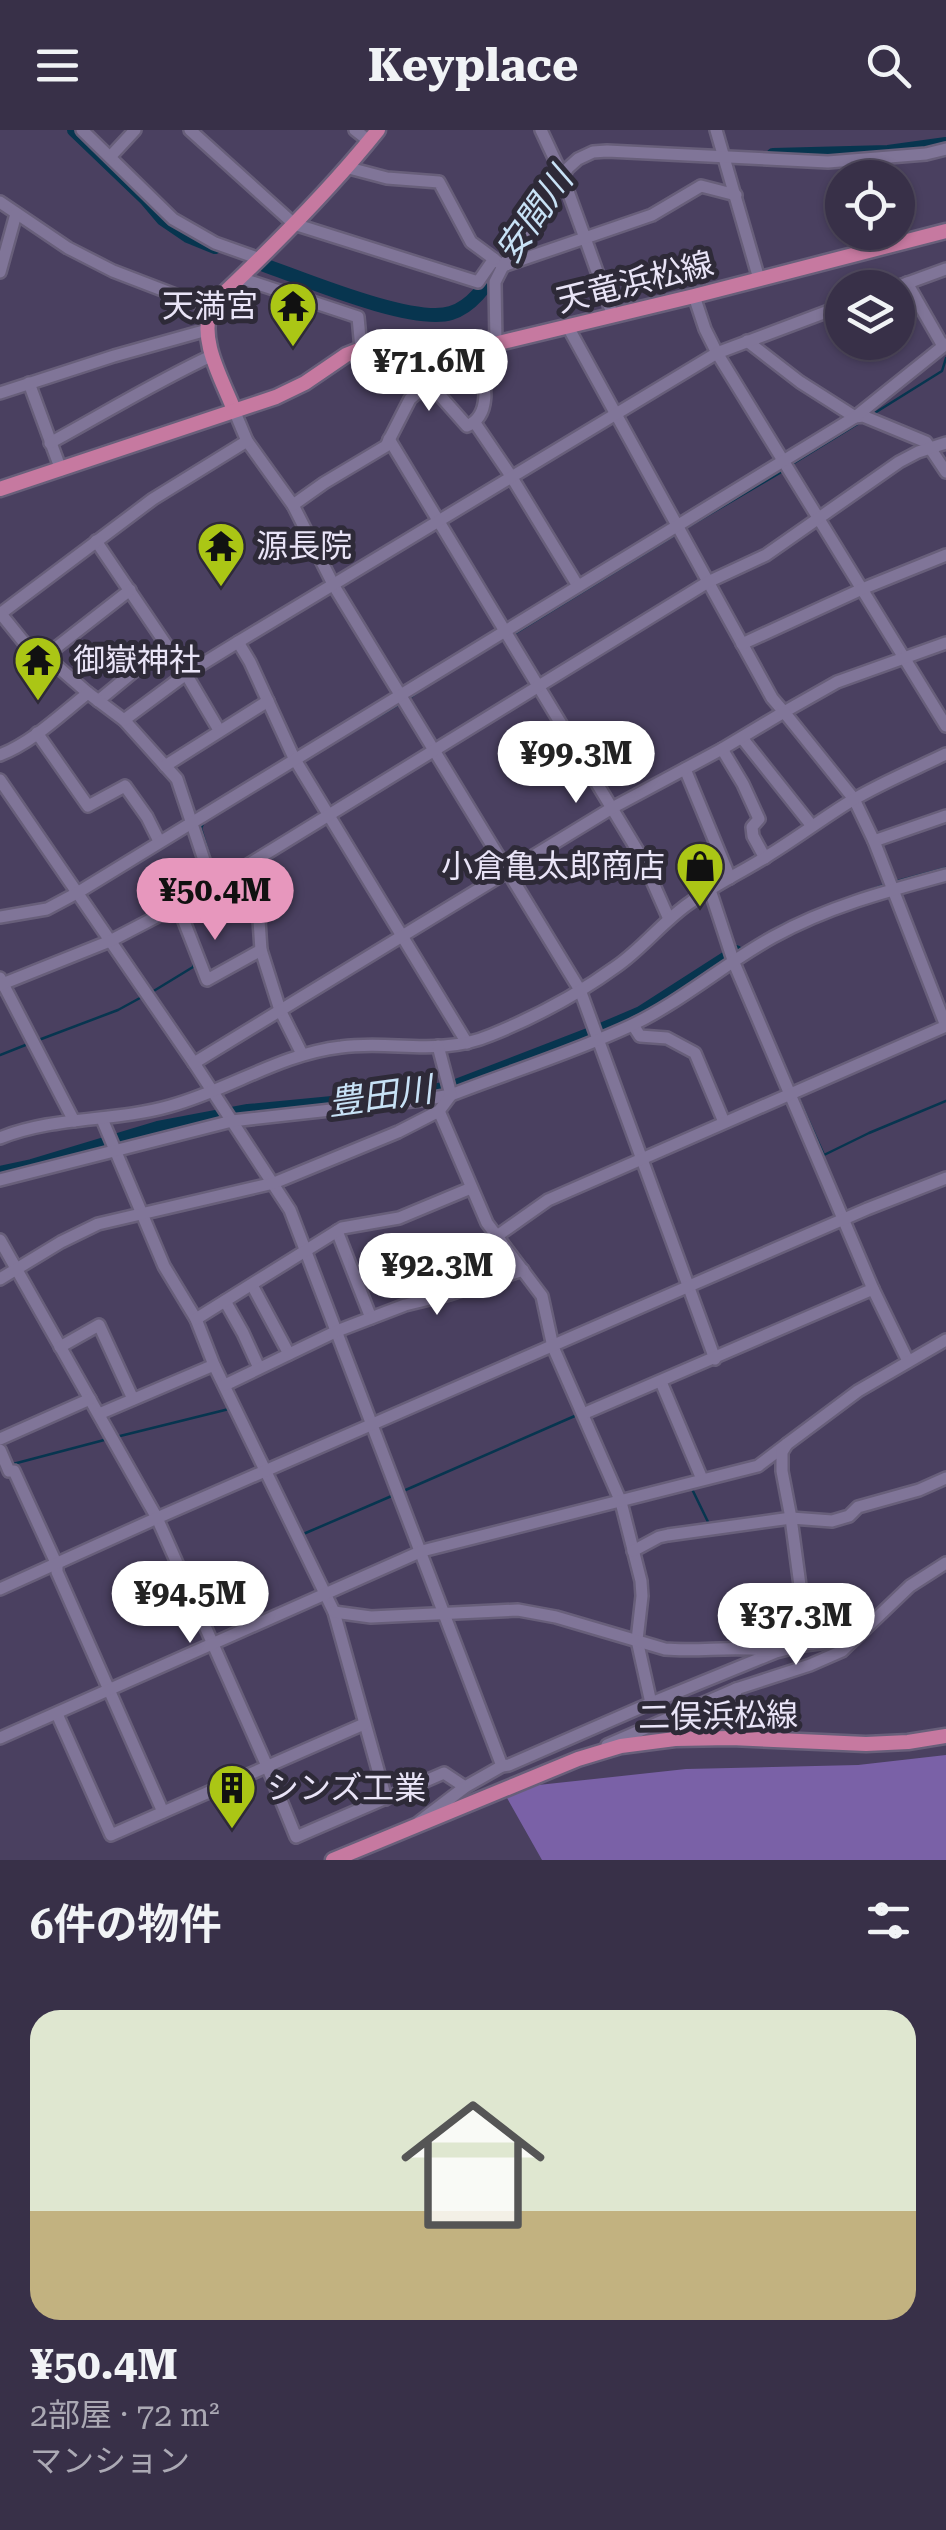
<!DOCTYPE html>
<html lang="ja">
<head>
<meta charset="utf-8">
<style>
  :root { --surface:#383048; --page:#3f384f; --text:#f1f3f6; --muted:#aba9b4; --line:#524b60; --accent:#e797bd }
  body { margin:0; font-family:"Roboto Serif","Noto Sans JP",serif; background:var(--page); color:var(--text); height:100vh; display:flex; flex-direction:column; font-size:38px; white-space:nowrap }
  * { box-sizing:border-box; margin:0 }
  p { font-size:32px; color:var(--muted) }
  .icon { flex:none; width:55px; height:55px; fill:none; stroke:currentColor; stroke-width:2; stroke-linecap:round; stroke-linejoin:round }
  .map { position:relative; height:1730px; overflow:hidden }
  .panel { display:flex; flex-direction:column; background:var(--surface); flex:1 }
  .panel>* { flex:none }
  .controls { position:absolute; left:825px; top:30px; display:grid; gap:20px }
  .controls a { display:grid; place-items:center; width:90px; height:90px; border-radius:50%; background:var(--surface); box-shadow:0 2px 8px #0004,0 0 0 2px var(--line); font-size:50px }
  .price { position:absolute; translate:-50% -85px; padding:0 22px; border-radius:35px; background:#fff; color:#222; font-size:32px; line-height:65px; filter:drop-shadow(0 2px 5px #0008) }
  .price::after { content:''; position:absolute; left:50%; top:60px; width:30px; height:22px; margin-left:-15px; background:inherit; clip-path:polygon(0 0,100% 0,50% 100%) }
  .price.current { background:var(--accent); color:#111 }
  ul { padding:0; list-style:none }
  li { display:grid; align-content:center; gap:20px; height:530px; padding:0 30px }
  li+li { border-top:2px solid var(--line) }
  li span { display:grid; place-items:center; height:310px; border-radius:30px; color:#555 }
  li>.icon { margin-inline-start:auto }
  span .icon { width:180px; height:180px; fill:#fffc; stroke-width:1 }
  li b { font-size:42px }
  h2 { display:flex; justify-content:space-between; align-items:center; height:120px; padding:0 30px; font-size:42px }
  header { display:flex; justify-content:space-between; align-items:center; height:130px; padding:0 30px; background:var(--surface); font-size:45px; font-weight:700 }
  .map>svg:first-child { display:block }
  .green { fill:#7a61a7 }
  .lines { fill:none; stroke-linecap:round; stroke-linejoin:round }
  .stream { stroke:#07354f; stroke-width:2.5 }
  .river { stroke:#07354f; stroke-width:14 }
  .minor-casing { stroke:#685f7a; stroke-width:16 }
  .major-casing { stroke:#685f7a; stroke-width:19 }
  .minor { stroke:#807598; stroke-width:11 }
  .major { stroke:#c679a0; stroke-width:14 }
  .labels { text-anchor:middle; stroke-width:10; stroke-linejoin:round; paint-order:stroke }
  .street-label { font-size:32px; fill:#e9e4f7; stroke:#2e2a38 }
  .poi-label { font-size:32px; fill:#e9e4f7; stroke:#2e2a38; text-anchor:start }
  .water-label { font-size:35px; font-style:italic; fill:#c8e2f6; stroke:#2e2a38 }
</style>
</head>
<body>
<header><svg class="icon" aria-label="menu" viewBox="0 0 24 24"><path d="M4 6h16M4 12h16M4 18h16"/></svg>Keyplace<svg class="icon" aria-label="search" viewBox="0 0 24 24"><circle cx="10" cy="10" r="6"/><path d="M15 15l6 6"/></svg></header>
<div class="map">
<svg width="946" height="1730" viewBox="0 0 946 1730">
  <rect width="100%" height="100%" fill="#4a4060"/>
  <polygon class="green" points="946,1625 946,1730 542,1730 502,1659 686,1639 858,1635"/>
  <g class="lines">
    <g class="stream">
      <polyline points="873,284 942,241 946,228"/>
      <polyline points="789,336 859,293"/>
      <polyline points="686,398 783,341"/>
      <polyline points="514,504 675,405"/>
      <polyline points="449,542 503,510"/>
      <polyline points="408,569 438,548"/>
      <polyline points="300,633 401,573"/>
      <polyline points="211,688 293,638"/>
      <polyline points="204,692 201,698 211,732"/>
      <polyline points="894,752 946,738"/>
      <polyline points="852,767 887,754"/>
      <polyline points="736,823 782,795 821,778"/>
      <polyline points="741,835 793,955"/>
      <polyline points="152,862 193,837 194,833"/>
      <polyline points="36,911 118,880 140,868"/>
      <polyline points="0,925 28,914"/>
      <polyline points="798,967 824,1025 869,1003 946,971"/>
      <polyline points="116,1307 229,1279"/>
      <polyline points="2,1313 13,1334 108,1309"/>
      <polyline points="692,1359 710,1396"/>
      <polyline points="401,1362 577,1285"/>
      <polyline points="301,1405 394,1365"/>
    </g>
    <g class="river">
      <polyline points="74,0 146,69 163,89 188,106 215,117"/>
      <polyline points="773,25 888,22 946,14"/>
      <path d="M264 135C304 149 413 195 451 183 474 176 488 152 500 134"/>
      <polyline points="0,1043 32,1036 158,998 248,981 415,965 456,956 601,900 641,883 736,822"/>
    </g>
    <g class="minor-casing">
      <g id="minor">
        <polyline points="82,0 173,89 215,113 260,129"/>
        <polyline points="190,0 294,94 478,152 494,129 503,136 585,108 613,186"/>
        <polyline points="355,0 369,11"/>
        <polyline points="541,0 562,45 585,108 652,85 701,56 736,65"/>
        <polyline points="716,0 759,149"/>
        <polyline points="110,27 135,0"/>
        <polyline points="349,38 387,48 439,52 471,112 494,129"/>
        <polyline points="0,72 68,118 113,141 212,179"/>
        <polyline points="0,142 16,84"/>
        <polyline points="240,148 358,187 361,219"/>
        <polyline points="907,153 943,216"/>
        <polyline points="894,158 946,139"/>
        <polyline points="694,166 705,199 717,223 946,596"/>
        <polyline points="568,197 772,568 784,582 837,552 946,513"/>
        <polyline points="747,211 800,252 855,287 863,286 926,312 946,342"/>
        <polyline points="496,214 495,152 503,136 568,38 578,29 593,22 607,21 828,32 926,24 946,19"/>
        <polyline points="29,253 61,340"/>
        <polyline points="429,253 429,221"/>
        <polyline points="0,263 114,226 207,200"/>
        <polyline points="475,293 511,346 578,456"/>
        <polyline points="389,309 642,728 669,789"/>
        <polyline points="247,311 293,375 334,456 580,860 715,1229"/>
        <path d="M50 313C105 283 157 251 213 225"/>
        <path d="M293 375 324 353 386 316 410 269 429 253 467 296C496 284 482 242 478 218"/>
        <polyline points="96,411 186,544 219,600"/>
        <polyline points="0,484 153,369 247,311 234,280"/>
        <polyline points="1,484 47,541 58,537 88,563"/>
        <polyline points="238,512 250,532 294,628 467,913"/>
        <polyline points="742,514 862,459 946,425"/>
        <polyline points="39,531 130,460"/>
        <polyline points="98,571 166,515"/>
        <polyline points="124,590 177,649 213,757 233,772 254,782 259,790 261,820 280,880 302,924"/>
        <polyline points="37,603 88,676 125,656 147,687 159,711"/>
        <polyline points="742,608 812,696"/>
        <polyline points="722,619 743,654 759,689 752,697 753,706 765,728"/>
        <path d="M0 625C33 612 60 585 88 563L124 590 186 544 238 512 717 223 842 176"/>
        <polyline points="165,636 268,571"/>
        <polyline points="685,639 730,748"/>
        <polyline points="0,650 194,933 290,1080 502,1636"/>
        <polyline points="874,711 946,686"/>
        <polyline points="710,760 734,833 873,1159"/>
        <polyline points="178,776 207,850 261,820"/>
        <polyline points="0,787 47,779 77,763 855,287 946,214"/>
        <polyline points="0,848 74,991"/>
        <polyline points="0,855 110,811 202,763 708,452 766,425 899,332 918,322 946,313"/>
        <polyline points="633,895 640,906 667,908 695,923 724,992"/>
        <polyline points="194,933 612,678 722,619 784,582 854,669 874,711 946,896"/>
        <polyline points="439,981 487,1093 542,1166 553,1217 621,1372 641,1451 642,1466 637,1510 651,1573"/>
        <polyline points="102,989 164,1136 196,1189 214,1235 334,1482 386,1669"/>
        <path d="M0 1008C54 986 114 992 170 976 229 960 280 924 341 917 392 910 439 927 491 905 533 888 580 863 617 836 644 817 664 790 691 772 716 754 744 741 769 725 797 708 823 688 851 671 881 653 915 639 946 624"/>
        <path d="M0 1050 232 991 421 970 451 965C510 942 572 923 630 896 681 872 724 834 773 807 827 777 887 761 946 745"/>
        <polyline points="337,1101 371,1188"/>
        <polyline points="497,1106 548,1070 946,896"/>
        <polyline points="0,1110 157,1388 267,1636 296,1707 444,1643 465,1657"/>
        <polyline points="0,1149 61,1112 98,1094 274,1053 398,1002 439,981 451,965 438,916"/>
        <polyline points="252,1155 289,1224"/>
        <polyline points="225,1171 243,1203 259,1238"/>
        <polyline points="196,1189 342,1098 399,1088 471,1058"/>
        <polyline points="60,1217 99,1195 133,1269"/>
        <polyline points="661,1252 702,1349"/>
        <polyline points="225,1255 337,1201 405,1175 450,1164 523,1140"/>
        <polyline points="99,1284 214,1235"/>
        <polyline points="583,1284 873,1159 908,1231"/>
        <polyline points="0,1309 90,1269"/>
        <polyline points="0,1320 9,1341 14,1341 57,1435 57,1442 163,1682"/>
        <polyline points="633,1421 659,1407 668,1405 791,1388 832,1391 849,1386 858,1377 919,1360 946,1348"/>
        <polyline points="0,1459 157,1388 687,1157 867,1079 946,1048"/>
        <path d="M334 1482 371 1487 518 1480 556 1487 665 1519C702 1522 737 1515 774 1521"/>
        <polyline points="804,1515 828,1512 865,1494"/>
        <polyline points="57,1584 111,1705 364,1594"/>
        <polyline points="0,1608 422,1421 758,1336 787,1314"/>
        <polyline points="731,1608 736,1559 810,1535 842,1521 910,1456 946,1433"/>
        <polyline points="607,1615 736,1559"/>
        <polyline points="419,1692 465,1657 502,1636 509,1635 651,1573 776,1522 804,1515 805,1493 791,1388 782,1341 782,1322 787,1314 858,1261 946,1210"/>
      </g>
    </g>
    <g class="major-casing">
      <g id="major">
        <path d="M234 280C223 251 197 208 212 178 215 173 219 169 222 165 277 113 330 60 378 0"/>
        <polyline points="0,359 276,267 305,253 346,225 361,219 429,221 478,218 694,166 946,101"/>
        <polyline points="333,1730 578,1629 621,1616 675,1609 731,1608 866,1614 908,1612 946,1606"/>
      </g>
    </g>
    <use href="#minor" class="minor"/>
    <use href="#major" class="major"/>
  </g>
  <defs>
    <g id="temple-pin" transform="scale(2.5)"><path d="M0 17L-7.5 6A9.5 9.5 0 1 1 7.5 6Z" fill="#abc615" stroke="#2e2a38"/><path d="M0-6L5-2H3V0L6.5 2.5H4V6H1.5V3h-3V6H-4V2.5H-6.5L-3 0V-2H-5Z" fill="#111"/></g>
    <g id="shop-pin" transform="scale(2.5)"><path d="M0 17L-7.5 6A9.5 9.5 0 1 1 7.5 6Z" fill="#abc615" stroke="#2e2a38"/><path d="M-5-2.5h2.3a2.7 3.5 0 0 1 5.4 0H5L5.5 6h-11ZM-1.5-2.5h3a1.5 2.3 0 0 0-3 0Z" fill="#111"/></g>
    <g id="building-pin" transform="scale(2.5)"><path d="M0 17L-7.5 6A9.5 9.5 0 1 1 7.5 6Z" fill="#abc615" stroke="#2e2a38"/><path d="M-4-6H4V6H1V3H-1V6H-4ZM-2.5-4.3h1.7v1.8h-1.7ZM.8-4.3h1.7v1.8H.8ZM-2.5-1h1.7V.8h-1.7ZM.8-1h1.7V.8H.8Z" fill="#111"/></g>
  </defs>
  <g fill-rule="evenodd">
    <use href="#temple-pin" x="293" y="176"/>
    <use href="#temple-pin" x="221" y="416"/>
    <use href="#temple-pin" x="38" y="530"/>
    <use href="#shop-pin" x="700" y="736"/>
    <use href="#building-pin" x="232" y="1658"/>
  </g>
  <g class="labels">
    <g class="street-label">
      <text transform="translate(635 152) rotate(-14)" y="11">天竜浜松線</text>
      <text transform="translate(718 1586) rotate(-1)" y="11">二俣浜松線</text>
    </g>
    <g class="poi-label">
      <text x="258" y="187" text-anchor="end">天満宮</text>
      <text x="256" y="427">源長院</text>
      <text x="73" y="541">御嶽神社</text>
      <text x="665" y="747" text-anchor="end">小倉亀太郎商店</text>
      <text x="267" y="1669">シンズ工業</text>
    </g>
    <g class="water-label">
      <text transform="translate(534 85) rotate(-55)" y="12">安間川</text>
      <text transform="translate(380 966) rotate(-8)" y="12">豊田川</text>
    </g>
  </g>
</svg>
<div class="controls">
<a><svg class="icon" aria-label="locate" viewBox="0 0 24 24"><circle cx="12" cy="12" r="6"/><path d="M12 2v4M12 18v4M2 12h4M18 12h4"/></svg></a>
<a><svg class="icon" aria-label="layers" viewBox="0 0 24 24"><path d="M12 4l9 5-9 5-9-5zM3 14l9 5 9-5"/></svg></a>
</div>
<b class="price" style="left:429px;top:284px">¥71.6M</b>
<b class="price" style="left:576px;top:676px">¥99.3M</b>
<b class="price current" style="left:215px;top:813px">¥50.4M</b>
<b class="price" style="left:437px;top:1188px">¥92.3M</b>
<b class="price" style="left:190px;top:1516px">¥94.5M</b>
<b class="price" style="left:796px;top:1538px">¥37.3M</b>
</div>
<section class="panel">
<h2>6件の物件<svg class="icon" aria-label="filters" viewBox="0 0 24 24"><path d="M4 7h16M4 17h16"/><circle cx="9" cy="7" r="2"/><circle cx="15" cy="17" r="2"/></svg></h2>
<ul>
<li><span style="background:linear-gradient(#dfe7d0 65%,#c2b280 0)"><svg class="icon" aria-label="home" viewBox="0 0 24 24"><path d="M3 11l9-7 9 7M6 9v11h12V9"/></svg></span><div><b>¥50.4M</b><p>2部屋 · 72 m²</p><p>マンション</p></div></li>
</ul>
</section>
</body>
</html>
